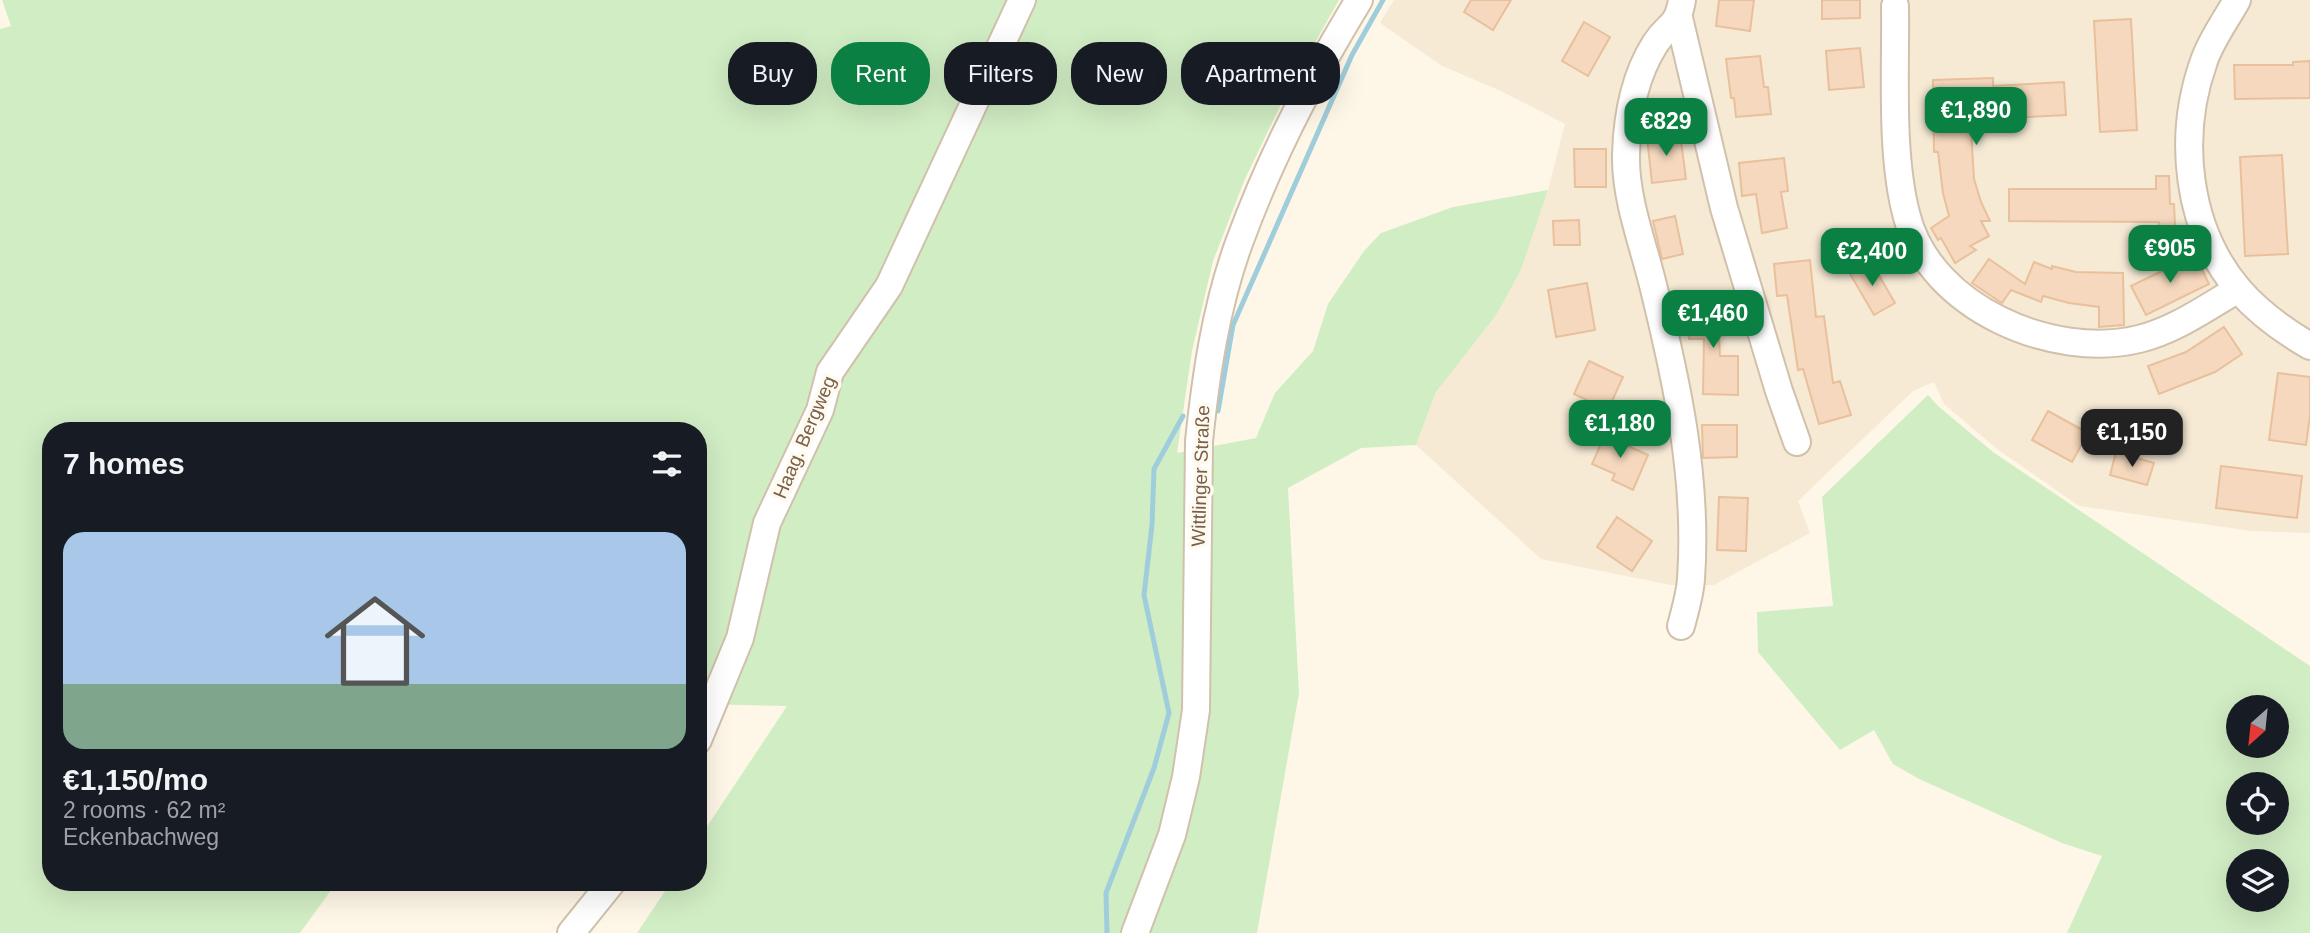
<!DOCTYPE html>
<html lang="en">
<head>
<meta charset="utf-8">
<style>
  :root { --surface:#171b24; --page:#242831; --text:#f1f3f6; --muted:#9ea1a6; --accent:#0b8043 }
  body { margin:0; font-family:Helvetica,sans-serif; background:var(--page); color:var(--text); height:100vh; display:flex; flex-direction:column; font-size:26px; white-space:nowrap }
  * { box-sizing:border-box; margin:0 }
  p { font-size:23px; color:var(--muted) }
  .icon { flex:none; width:38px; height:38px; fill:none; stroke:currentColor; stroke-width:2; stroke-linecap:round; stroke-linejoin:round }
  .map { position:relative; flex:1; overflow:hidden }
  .side { position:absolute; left:42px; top:422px; width:665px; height:469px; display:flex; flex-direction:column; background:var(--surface); border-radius:28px; box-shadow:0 7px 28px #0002 }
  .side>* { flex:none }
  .hud { position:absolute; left:728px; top:42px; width:665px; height:63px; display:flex; gap:14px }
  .needle { width:46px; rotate:207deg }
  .buttons { position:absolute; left:2226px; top:695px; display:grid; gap:14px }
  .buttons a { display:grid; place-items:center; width:63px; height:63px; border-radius:50%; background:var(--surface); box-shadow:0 7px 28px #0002; font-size:35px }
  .price { position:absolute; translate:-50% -60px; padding:0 16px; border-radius:14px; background:var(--accent); color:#fff; font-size:23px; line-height:46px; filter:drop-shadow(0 2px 4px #0008) }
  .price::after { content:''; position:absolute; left:50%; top:42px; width:21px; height:16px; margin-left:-10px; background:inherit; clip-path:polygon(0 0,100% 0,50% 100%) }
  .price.selected { background:#222; color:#fff }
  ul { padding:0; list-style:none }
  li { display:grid; align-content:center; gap:14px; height:371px; padding:0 21px }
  li span { display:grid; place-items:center; height:217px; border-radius:21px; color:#555 }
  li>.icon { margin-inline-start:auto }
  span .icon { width:126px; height:126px; fill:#fffc; stroke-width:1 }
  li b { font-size:30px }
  h2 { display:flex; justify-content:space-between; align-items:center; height:84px; padding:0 21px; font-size:30px }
  .chip { padding:0 24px; border-radius:28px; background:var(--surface); box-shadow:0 7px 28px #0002; font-size:24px; line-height:63px }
  .chip.selected { background:var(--accent); color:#fff }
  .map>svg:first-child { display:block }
  .residential { fill:#f6ead5 }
  .green { fill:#d1edc4; fill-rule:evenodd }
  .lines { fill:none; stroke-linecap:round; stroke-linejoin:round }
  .stream { stroke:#9fcddc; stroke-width:5 }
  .building { fill:#f5d8bd; stroke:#e9c09c; stroke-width:2 }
  .minor-casing { stroke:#d1c0ab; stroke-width:30 }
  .minor { stroke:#fff; stroke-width:26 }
  .labels { text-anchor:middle; stroke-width:7; stroke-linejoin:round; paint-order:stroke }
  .street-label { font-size:19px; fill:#7a5f49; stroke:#fffaef }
</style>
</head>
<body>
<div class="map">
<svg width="2310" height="933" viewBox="0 0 2310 933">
  <rect width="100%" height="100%" fill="#fef7e7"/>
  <polygon class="residential" points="1394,0 2310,0 2310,533 2251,531 2079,506 1997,449 1944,404 1934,382 1913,391 1798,501 1810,533 1714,585 1671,585 1541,559 1416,445 1436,392 1521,270 1548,190 1565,124 1501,91 1442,66 1380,23"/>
  <g class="green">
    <polygon points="2,0 1339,0 1286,94 1245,179 1213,261 1192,351 1177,453 1256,438 1275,393 1313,351 1328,304 1364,251 1381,233 1453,207 1548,190 1521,270 1496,315 1436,392 1416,445 1361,448 1288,488 1299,693 1257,933 637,933 671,882 698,882 698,840 787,706 698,704 698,430 51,430 51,882 337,882 300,933 0,933 0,29 11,26"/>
    <path d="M1928 395 1938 406 1993 452 2310 666V933H2067L2102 856 2062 843 1919 779 1893 764 1874 730 1840 750 1758 652 1757 612 1833 606 1822 497ZM2238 707H2277V746H2238ZM2238 784H2277V822H2238ZM2238 861H2277V900H2238Z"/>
  </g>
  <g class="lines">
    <g class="stream">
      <polyline points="1218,411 1233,325 1352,55 1383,0"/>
      <polyline points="1107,933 1106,893 1154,768 1169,713 1144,595 1152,525 1154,469 1183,416"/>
    </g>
  </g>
  <g class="building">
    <polygon points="1471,0 1511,0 1493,30 1464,12"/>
    <polygon points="1719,0 1754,0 1750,31 1716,26"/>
    <polygon points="1822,0 1860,0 1860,18 1822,19"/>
    <polygon points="2131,19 2137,130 2100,132 2094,21"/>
    <polygon points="1584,22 1610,37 1588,76 1562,61"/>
    <polygon points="1860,48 1864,87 1829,90 1826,51"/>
    <polygon points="1760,56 1764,87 1768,87 1771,114 1736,117 1734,98 1731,98 1726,59"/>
    <polygon points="2310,61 2310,98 2235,99 2234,65 2293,65 2293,62"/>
    <polygon points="1993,78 1993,86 2064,82 2066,115 2008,118 2008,109 1970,111 1974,179 1981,202 1990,221 1981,221 1989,236 1970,246 1976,250 1955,263 1941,238 1938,240 1931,228 1949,216 1943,193 1938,152 1934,152 1933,80"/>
    <polygon points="1680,133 1686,179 1652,183 1647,137"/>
    <polygon points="1574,149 1606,149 1606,187 1575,187"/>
    <polygon points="2282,155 2288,254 2245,256 2240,157"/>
    <polygon points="1784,158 1788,191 1781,192 1787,228 1762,233 1756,194 1742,196 1739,163"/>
    <polygon points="2156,176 2169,176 2170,204 2174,204 2175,226 2159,226 2159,222 2009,221 2009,189 2156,189"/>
    <polygon points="1675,216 1683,254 1662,259 1653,221"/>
    <polygon points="1579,220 1580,245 1554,245 1553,221"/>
    <polygon points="1885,237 1892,251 1872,263 1863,250"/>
    <polygon points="2195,255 2209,284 2146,315 2131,286"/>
    <polygon points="1989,259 2025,284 2034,262 2052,269 2052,266 2076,272 2123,273 2124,325 2099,327 2099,307 2069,303 2043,296 2041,302 2011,290 2002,303 1972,283"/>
    <polygon points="1810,260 1816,317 1824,316 1833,383 1840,381 1851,415 1819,424 1803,369 1798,370 1787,295 1777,296 1774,264"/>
    <polygon points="1870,260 1895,303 1874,315 1849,272"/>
    <polygon points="1587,283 1595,330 1556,337 1548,290"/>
    <polygon points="1717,302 1720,356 1738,356 1738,395 1703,394 1704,339 1689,339 1687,303"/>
    <polygon points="2224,327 2242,354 2215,372 2159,394 2148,366 2186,352"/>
    <polygon points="1589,361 1623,377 1608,410 1574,394"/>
    <polygon points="2278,373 2310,377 2310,416 2306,445 2269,440"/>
    <polygon points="2048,411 2088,433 2072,462 2032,440"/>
    <polygon points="1702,425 1737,425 1737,457 1703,458"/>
    <polygon points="1607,430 1630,440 1628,446 1648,455 1633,490 1612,480 1615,474 1592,464"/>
    <polygon points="2116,452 2154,463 2147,485 2110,475"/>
    <polygon points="2221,466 2302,476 2297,518 2216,508"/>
    <polygon points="1719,497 1748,498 1746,551 1717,550"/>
    <polygon points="1617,517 1652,541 1632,571 1597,547"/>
  </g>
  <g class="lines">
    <g class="minor-casing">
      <g id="minor">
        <path d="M2237 0C2226 20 2211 40 2204 61 2177 136 2186 228 2239 290 2259 313 2284 331 2310 346"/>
        <path d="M1895 6C1896 71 1890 155 1907 217 1931 308 2053 360 2139 339 2175 330 2206 308 2238 289"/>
        <polyline points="1679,18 1724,208 1779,391 1797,442"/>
        <path d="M1681 626C1685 611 1690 594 1691 579 1698 478 1677 382 1653 285 1643 244 1625 198 1626 155 1627 116 1634 77 1655 44 1669 22 1677 29 1682 0"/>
        <polyline points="698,740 740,638 767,523 820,410 830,372 889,286 1022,0"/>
        <polyline points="571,933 612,882"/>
        <path d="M1135 933 1172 835 1186 777 1196 710 1199 441C1206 374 1216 306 1239 243 1270 158 1312 77 1359 0"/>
      </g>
    </g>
    <use href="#minor" class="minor"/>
  </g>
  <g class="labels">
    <g class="street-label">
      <text transform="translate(804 437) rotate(-67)" y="7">Haag. Bergweg</text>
      <text transform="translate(1200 476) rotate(-88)" y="7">Wittlinger Straße</text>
    </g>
  </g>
</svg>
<div class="buttons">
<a><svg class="needle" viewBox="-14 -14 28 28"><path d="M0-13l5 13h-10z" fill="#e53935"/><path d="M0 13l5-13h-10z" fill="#9ea1a6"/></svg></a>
<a><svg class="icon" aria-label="locate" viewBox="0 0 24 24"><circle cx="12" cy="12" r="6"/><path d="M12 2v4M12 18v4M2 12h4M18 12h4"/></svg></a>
<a><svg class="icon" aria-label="layers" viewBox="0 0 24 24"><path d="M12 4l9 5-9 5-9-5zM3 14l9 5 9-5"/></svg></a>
</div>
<b class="price" style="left:1976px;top:147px">€1,890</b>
<b class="price" style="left:1666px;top:158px">€829</b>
<b class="price" style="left:2170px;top:285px">€905</b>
<b class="price" style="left:1872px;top:288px">€2,400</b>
<b class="price" style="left:1713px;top:350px">€1,460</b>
<b class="price" style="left:1620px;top:460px">€1,180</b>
<b class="price selected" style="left:2132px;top:469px">€1,150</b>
<div class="hud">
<a class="chip">Buy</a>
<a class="chip selected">Rent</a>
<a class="chip">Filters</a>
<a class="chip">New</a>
<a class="chip">Apartment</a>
</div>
<section class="side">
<h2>7 homes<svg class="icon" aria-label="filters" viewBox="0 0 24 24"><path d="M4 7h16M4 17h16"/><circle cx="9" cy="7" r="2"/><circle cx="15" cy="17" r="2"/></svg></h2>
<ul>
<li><span style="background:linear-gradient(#a9c7e8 70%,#7fa58c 0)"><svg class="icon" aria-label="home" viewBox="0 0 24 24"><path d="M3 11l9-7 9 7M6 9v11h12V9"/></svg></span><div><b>€1,150/mo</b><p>2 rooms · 62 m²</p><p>Eckenbachweg</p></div></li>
</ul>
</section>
</div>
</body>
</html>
